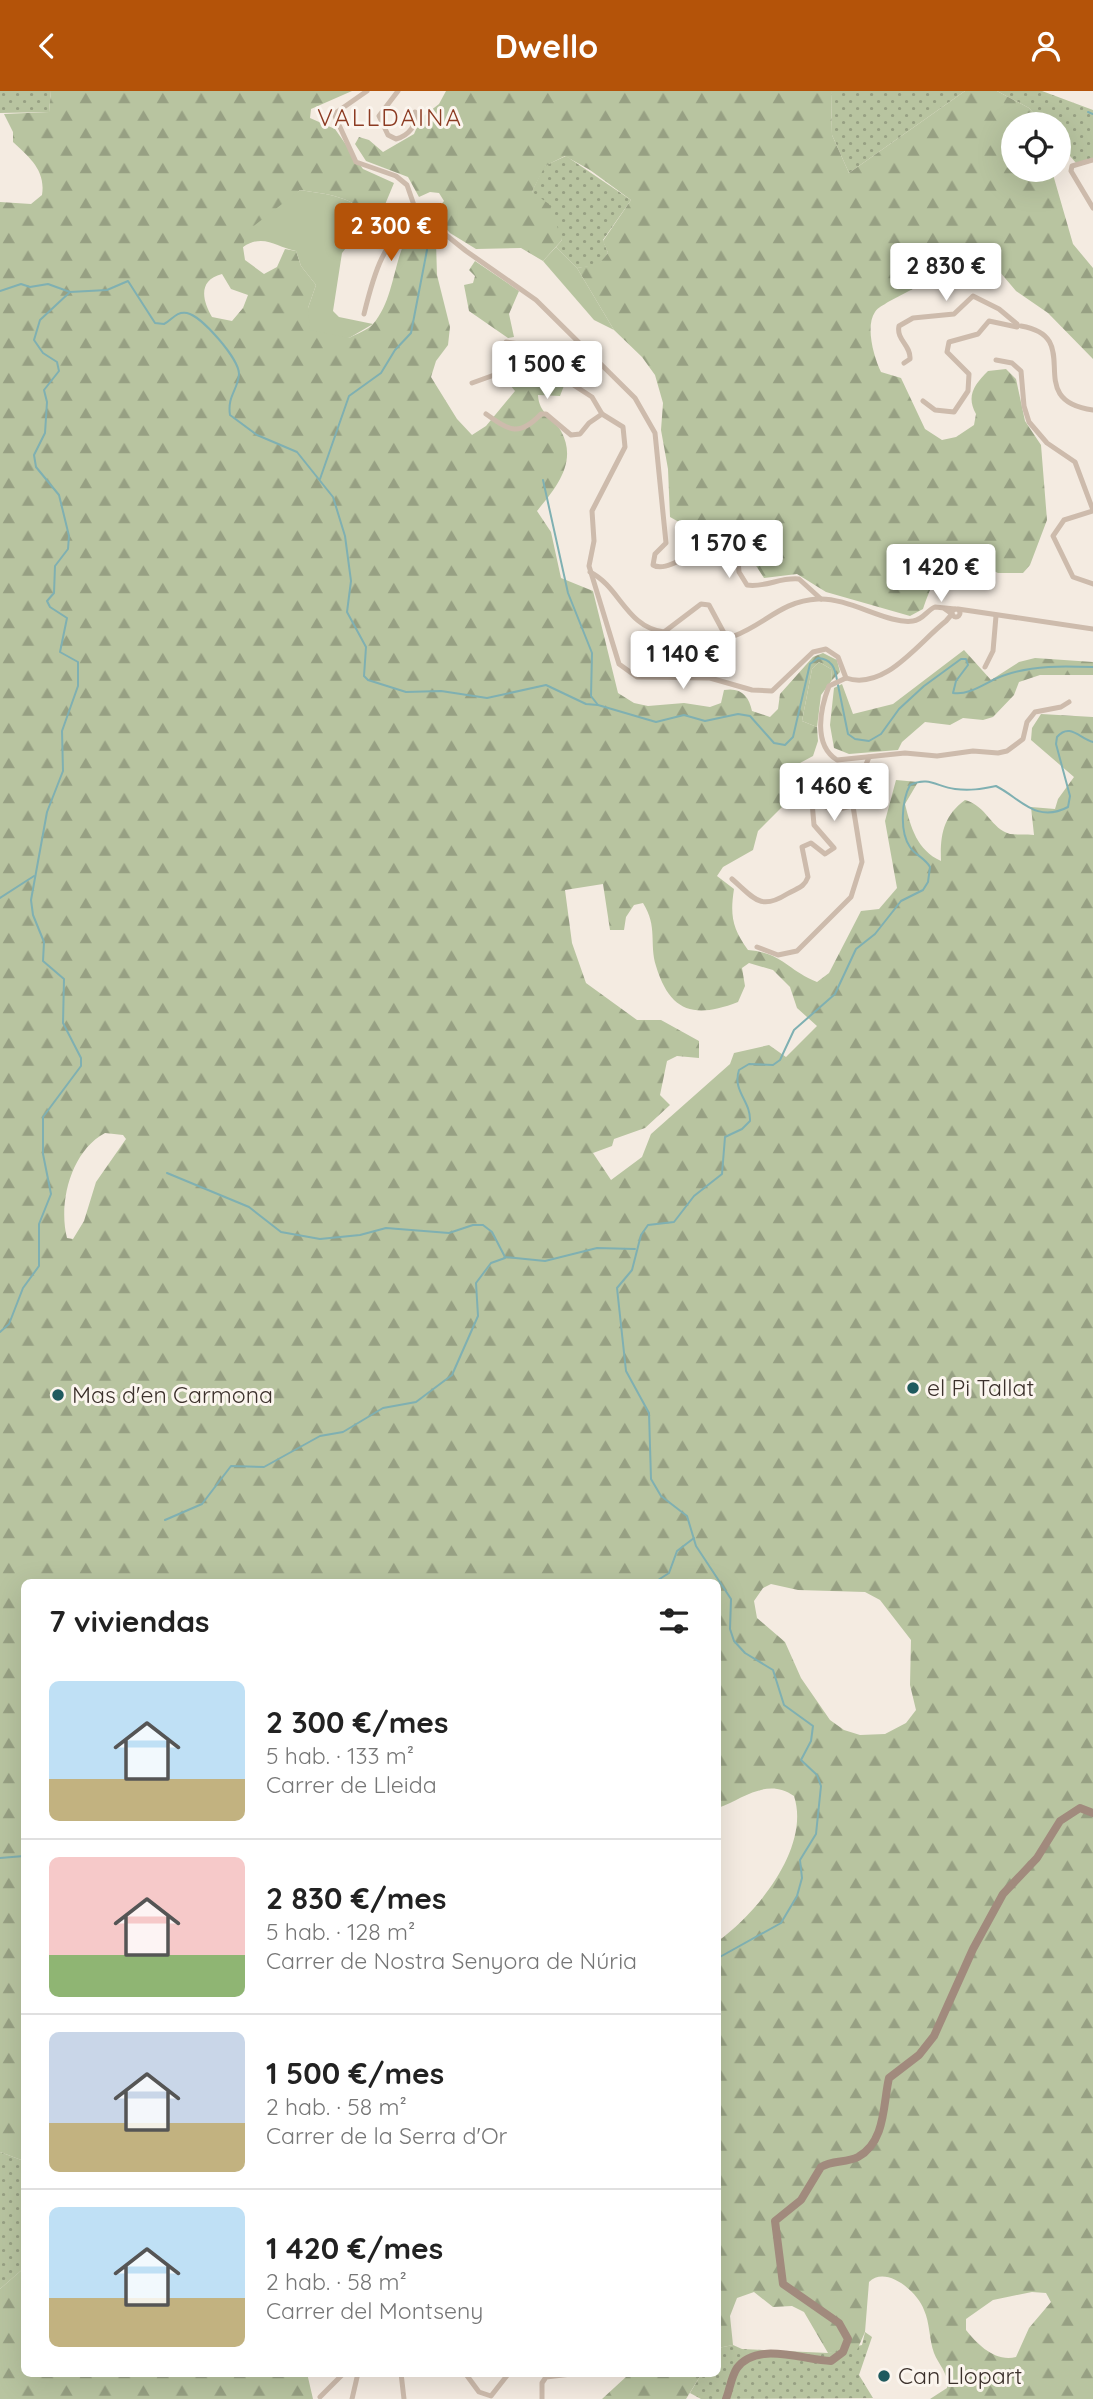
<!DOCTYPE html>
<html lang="es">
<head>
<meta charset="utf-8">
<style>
  :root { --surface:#fff; --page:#f2f2f2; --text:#222; --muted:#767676; --line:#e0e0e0; --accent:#b45309 }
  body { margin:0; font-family:Quicksand,sans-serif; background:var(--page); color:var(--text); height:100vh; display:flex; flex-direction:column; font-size:26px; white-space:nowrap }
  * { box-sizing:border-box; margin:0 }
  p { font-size:23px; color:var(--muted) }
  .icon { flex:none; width:38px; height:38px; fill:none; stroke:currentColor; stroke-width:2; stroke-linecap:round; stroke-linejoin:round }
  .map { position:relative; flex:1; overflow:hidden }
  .details { position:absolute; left:21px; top:1488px; width:700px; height:798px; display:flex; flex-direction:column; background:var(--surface); border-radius:10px; box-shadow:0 7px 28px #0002 }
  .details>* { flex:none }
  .tools { position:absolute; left:1001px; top:21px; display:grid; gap:14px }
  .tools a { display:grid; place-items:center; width:70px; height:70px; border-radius:50%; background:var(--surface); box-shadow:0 7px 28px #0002; font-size:35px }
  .price { position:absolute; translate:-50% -60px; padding:0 16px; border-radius:7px; background:#fff; color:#222; font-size:23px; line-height:46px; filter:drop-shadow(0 2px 4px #0008) }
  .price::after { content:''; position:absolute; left:50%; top:42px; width:21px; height:16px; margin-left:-10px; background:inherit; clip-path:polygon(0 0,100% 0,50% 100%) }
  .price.on { background:var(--accent); color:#fff }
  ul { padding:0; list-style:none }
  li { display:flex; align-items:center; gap:21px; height:175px; padding:0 28px }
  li+li { border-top:2px solid var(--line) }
  li span { display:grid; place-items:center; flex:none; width:196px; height:140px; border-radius:10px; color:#555 }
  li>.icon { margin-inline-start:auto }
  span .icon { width:84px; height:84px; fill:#fffc; stroke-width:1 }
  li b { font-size:30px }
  h2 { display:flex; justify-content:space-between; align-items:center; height:84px; padding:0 28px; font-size:30px }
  header { display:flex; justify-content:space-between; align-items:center; height:91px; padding:0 28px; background:var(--accent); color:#fff; font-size:32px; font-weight:700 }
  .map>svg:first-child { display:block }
  .grass { fill:url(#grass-dots) }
  .forest { fill:url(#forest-firs); fill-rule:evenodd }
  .green { fill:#b8c4a0 }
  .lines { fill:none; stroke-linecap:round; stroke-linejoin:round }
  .stream { stroke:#7fb0b2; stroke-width:2 }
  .street { stroke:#cdbbac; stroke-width:5 }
  .secondary { stroke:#a18a7d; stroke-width:8 }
  .poi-dot { fill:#1f5a5e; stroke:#fbf5ee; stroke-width:2.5 }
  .labels { text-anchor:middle; stroke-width:6; stroke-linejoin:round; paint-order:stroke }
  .poi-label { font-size:23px; fill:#3b302b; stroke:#fbf5ee; text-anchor:start }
  .neighbourhood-label { font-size:24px; letter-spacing:2px; fill:#8c3b22; stroke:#fbf5ee }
</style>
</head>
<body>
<header><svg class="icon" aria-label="back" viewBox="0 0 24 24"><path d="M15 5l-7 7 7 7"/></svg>Dwello<svg class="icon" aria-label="person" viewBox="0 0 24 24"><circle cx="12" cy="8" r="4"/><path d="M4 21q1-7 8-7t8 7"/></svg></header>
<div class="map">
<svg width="1093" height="2308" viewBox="0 0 1093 2308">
  <defs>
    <pattern id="grass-dots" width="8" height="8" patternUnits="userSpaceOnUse" patternTransform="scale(1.75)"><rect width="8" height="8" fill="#b8c4a0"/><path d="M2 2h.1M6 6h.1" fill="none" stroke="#97a083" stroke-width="1.8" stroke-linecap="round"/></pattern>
    <pattern id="forest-firs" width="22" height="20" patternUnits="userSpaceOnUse" patternTransform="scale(1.75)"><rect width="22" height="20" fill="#b8c4a0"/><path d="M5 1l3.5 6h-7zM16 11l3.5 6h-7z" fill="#97a083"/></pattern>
  </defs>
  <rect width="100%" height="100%" fill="#f4ebe1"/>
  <g class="grass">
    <polygon points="0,0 51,0 49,21 0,22"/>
    <polygon points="831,0 965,0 849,82 832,44"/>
    <polygon points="997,0 1042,0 1093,19 1093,67 1076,72 1059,52 1059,33 1043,33 1029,17"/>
    <polygon points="566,65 631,109 603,149 608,162 599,174 577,177 556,156 562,149 532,101 544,75"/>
    <polygon points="0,2061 24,2070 24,2177 0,2198"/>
    <polygon points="865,2241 872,2246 859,2284 873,2307 701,2308 690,2302 702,2282 718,2282 718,2257 733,2254 742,2258 828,2262 862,2254"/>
  </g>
  <g class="forest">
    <path d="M51 0H352L311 18 310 27 335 38 363 78 394 92 384 116 369 128C357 105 324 103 300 99L243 156 245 169 264 183 277 176 285 158 296 160 301 175 316 194 308 217 349 247C356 243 368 239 373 233 394 209 393 171 408 144L425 137 436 151 437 184 450 236 448 254 436 270 431 286 457 328 472 344 486 335 515 300 505 288V263L529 262 565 292 560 305 538 304C539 323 552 325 561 340 578 371 556 397 537 420L551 441 561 487 593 500 618 602 634 612 648 615 684 612 710 616 721 612 724 599C741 596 749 605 752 620L770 626 778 618 780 603 813 566 823 562 837 569 840 581 832 589 831 578 819 571 812 578 802 630 817 636 818 650 813 665 800 672 786 712 758 740 753 759 723 776 717 785 734 798C730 824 732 837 748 859 783 862 787 879 817 891L829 882 861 820 879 818 897 797 885 730 896 689 918 691 905 713C911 737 917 759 941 770 940 745 943 725 965 709 987 715 991 738 1010 743 1018 744 1026 743 1034 744L1031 716 1055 718 1058 708 1074 686 1031 649 1032 637 1041 623 1093 626V2308H930L947 2297C949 2282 939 2275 934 2262 929 2248 930 2232 924 2219 918 2201 886 2174 869 2191L865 2241 857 2259 828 2262 804 2221 792 2215 773 2216 754 2201 737 2207 730 2225 733 2254 718 2257V1850C756 1823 811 1757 794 1705 767 1686 743 1708 718 1717V1491H24V2070L0 2061V111L31 113 42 104C46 79 29 66 13 51V41L4 23 49 21ZM222 183 231 198 248 204 243 217 232 230 212 226C202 209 198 189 222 183ZM603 793 610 839H624L626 826 634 814 643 812C658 836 649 852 656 875 670 921 694 928 738 911L745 895 742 877 749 872 773 879 790 896 797 917 817 935 786 966 769 954 734 962 730 973 651 1043 642 1066 611 1089 593 1062 612 1055 614 1048 645 1037 670 1014 660 1004 667 970 677 965 699 967V950L661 929H637L586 892 572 852 565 799ZM105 1042 123 1044 126 1048 96 1091 84 1130 73 1148 67 1147C58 1112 71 1060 105 1042ZM771 1493 798 1499 865 1501 880 1509 911 1549 910 1594 916 1619 906 1632 885 1643 860 1644 844 1639 830 1629 801 1587 785 1551 757 1527 754 1510 763 1497ZM1032 2201 1046 2202 1051 2211 1029 2237 1016 2266C995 2271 978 2254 966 2239V2228L993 2209Z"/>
    <path d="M446 0H831L832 44 849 82 965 0H997L1029 17 1043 33H1013V79H1055L1052 80 1073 153 1093 177V268L1048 222 1016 200 983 161 888 211C884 214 878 216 875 221 865 235 874 267 881 281L901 287 925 338 942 349 956 346 974 334 976 323C966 305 974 294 988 280L1006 278 1016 288 1025 330 1041 354 1047 429 1030 474 1023 482H998L963 466C938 475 931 495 923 518L910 525 826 501 797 483 764 487 751 467 744 463 701 454 695 440 670 426 668 378 661 339 663 312 655 284 642 266 614 239 577 177 599 173 608 162 603 150 631 109 590 79 565 65 545 75 532 101 549 113 562 149 543 170 521 157 476 158 450 142 438 129 436 120 444 110 439 102 430 101 419 106 408 86 366 70 355 53 359 46 369 49 383 61 414 43 421 27 439 13Z"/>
    <polygon points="475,170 519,200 509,223 514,246 508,247 469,220 464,194 473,192 475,185 469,179"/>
    <polygon points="964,559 991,589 1019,571 1035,567 1093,571 1093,584 1040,584 1019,591 1014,604 993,626 983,629 963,627 950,634 925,631 902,651 898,659 849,663 834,657 830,634 834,597 842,593 853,623 893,613"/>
    <polygon points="24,2177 24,2282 307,2282 313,2308 0,2308 0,2198"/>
    <polygon points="620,2282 702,2282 686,2308 602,2308 627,2285"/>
  </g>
  <g class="green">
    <path d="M300 99C324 103 357 105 369 128L342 162 333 220 339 226 373 233 349 247 310 239 308 217 316 194 301 175 296 160C276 156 264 142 243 156L246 141Z"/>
    <polygon points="556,156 577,177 614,239 594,229 543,170"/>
    <polygon points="819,571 831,578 832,589 821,604 817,636 802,630 812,578"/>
  </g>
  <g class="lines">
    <g class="stream">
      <polyline points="1088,21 1093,23"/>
      <path d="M0 200 21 193 30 196 48 193 70 201 107 199 128 190 155 232 164 233C172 229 176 220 187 222 202 225 239 268 239 283 238 299 227 305 230 324L257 344 297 361 333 406 345 445 351 490 347 521 366 556 364 585 368 589 406 601 441 600 487 607 546 594 586 613 598 614"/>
      <polyline points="320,388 349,305 381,282 395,259 411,242 427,159"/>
      <path d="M543 389 568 502 592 562 591 605 598 614 656 631 684 624 705 630 738 623 750 625 774 652 785 654 793 646 810 573 818 567C832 568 835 577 837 589"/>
      <path d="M838 594 848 643 855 648 869 650 881 643 899 618 924 595 961 568H966L968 574 956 590 953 602C971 605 988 589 1005 584 1034 574 1063 575 1093 576"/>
      <polyline points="0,807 34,785"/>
      <polyline points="167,1082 249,1116 281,1141 320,1148 360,1144 386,1137 449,1142 473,1134 483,1134 492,1141 505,1166 545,1170 597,1157 635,1158"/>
      <polyline points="0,1241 9,1233 23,1197 39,1175 39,1133 51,1103 43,1063 43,1026 81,975 81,967 63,932 64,888 43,870 44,851 33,824 31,809 47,721 63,680 62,640 78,595 78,571 60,561 67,527 50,516 47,510 54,502 55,475 68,458 69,445 59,404 36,376 34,364 45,342 47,311 44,299 59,280 57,271 43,262 34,249 40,229 70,201"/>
      <polyline points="165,1429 202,1413 231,1375 264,1376 320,1345 343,1341 383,1317 416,1311 452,1284 478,1225 476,1192 491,1172 505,1167"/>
      <polyline points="655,1491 669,1482 677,1460 694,1447"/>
      <polyline points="0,1767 24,1765"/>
      <path d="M718 1867 781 1832 797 1805 802 1787 800 1769 816 1743 821 1695 817 1684 801 1669 811 1650 813 1635 784 1614 773 1579 745 1562 734 1550 730 1538 731 1508 696 1455 687 1425 661 1405 651 1388 649 1322 626 1280 617 1197 632 1179 641 1144 648 1134 674 1131 694 1105 722 1083 725 1046 742 1038 750 1030C751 1010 732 1000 739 979L749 973 773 974 780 969 794 939 835 903 856 858 875 843 901 810 923 799 928 791 930 776C925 767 915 764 910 756 899 740 902 709 910 694 929 685 937 696 955 698 970 700 981 698 996 695 1020 707 1036 733 1068 716L1070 705 1056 653 1057 646C1070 631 1080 648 1093 651"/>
    </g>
    <g class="street">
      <path d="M367 0 334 23 356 71 396 85 407 94 416 120 466 160 536 209 635 307 655 342 666 452 655 463 653 474C671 485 703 442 738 469L739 481 747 494C765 497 780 486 799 488L821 508"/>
      <path d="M398 0 379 25 388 44 396 48C408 45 418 34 415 21"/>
      <polyline points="1093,69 1072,75 1071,80 1093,117"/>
      <path d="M364 223C376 174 382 158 416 120"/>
      <path d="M1021 235C1087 246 1020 309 1093 319"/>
      <polyline points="996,269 1012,272 1021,280 1024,315 1029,331 1047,352 1075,371 1093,419"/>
      <path d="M904 272 910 268C911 254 896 249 899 235L913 227 954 223 973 205 999 218 1017 233"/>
      <polyline points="472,292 497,283 499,262 506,251 532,255 558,284 592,306 602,323 623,336 625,356 592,420 594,450 589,475 619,573 637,586 710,587 752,599 772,600 813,561 826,558 838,566 846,587"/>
      <polyline points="923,310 935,319 954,321 968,300 969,283 947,261 949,251 978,243 989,230 1017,236"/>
      <path d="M486 323C510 340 519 346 541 323H546L571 344 580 343 589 332 602 323"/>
      <polyline points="1093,420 1064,429 1053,445 1073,486 1093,493"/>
      <path d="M590 481C620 496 626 536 664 541L701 513 709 514 724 542 734 545C766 533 781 510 818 508 848 506 889 534 913 530 923 529 927 519 935 516L955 518"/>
      <polyline points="958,518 1093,538"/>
      <circle cx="956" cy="522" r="4"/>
      <polyline points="985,576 993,560 996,525"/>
      <path d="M846 587 829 595C820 618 813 654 837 669L905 662 937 665 973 660 998 662 1007 660 1023 648 1027 631 1035 621 1061 616 1069 611"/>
      <path d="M846 587C885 600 918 552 946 530L952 523 945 518"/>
      <path d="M732 788C754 807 760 820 787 803 797 797 804 797 808 786L802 756 811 752 825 763 834 757 814 734 812 711 834 719 852 715"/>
      <polyline points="757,856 778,864 797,860 851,806 862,771 852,709 869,666"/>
      <polyline points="401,2282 404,2308"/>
      <polyline points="465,2282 479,2301 491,2305 509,2282"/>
      <polyline points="320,2306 344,2282"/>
      <polyline points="352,2308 358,2282"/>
      <polyline points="542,2308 542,2292 546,2286 580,2282"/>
    </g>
    <path class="secondary" d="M726 2308C730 2298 731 2286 737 2277 757 2250 803 2269 831 2270L843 2261 848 2248 839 2232 783 2193 775 2130 801 2109 821 2076C832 2069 846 2072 858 2066 886 2051 883 2012 889 1987L919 1964 934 1945 973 1858 1003 1803 1037 1767 1060 1730 1080 1717 1093 1722"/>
  </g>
  <g class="poi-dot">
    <circle cx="913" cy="1297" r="7"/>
    <circle cx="58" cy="1304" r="7"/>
    <circle cx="884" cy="2285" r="7"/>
  </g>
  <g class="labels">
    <g class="poi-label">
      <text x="927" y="1305">el Pi Tallat</text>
      <text x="72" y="1312">Mas d'en Carmona</text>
      <text x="898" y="2293">Can Llopart</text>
    </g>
    <g class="neighbourhood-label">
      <text x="390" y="35">VALLDAINA</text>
    </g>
  </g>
</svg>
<div class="tools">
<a><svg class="icon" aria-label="locate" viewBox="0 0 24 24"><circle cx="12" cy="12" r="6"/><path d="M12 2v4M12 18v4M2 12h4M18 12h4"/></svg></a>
</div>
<b class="price on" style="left:391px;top:172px">2 300 €</b>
<b class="price" style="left:946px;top:212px">2 830 €</b>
<b class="price" style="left:547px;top:310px">1 500 €</b>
<b class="price" style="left:729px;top:489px">1 570 €</b>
<b class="price" style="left:941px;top:513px">1 420 €</b>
<b class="price" style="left:683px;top:600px">1 140 €</b>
<b class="price" style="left:834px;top:732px">1 460 €</b>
<section class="details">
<h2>7 viviendas<svg class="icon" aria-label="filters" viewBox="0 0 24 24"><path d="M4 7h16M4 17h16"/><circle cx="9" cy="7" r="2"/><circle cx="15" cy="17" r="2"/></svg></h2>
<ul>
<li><span style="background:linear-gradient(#bfe0f5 70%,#c2b280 0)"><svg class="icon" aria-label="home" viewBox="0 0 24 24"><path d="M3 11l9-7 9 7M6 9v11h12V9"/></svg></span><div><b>2 300 €/mes</b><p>5 hab. · 133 m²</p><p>Carrer de Lleida</p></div></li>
<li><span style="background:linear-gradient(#f6c9c9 70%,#8fb573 0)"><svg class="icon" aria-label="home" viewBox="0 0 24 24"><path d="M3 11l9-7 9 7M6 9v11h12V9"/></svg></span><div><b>2 830 €/mes</b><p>5 hab. · 128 m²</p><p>Carrer de Nostra Senyora de Núria</p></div></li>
<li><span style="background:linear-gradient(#c9d6e8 65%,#c2b280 0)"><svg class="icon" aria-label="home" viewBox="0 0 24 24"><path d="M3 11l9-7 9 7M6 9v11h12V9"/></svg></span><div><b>1 500 €/mes</b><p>2 hab. · 58 m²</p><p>Carrer de la Serra d'Or</p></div></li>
<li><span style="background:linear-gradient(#bfe0f5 65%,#c2b280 0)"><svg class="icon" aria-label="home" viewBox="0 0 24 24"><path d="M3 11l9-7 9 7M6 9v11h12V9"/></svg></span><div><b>1 420 €/mes</b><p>2 hab. · 58 m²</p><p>Carrer del Montseny</p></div></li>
</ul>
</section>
</div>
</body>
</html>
